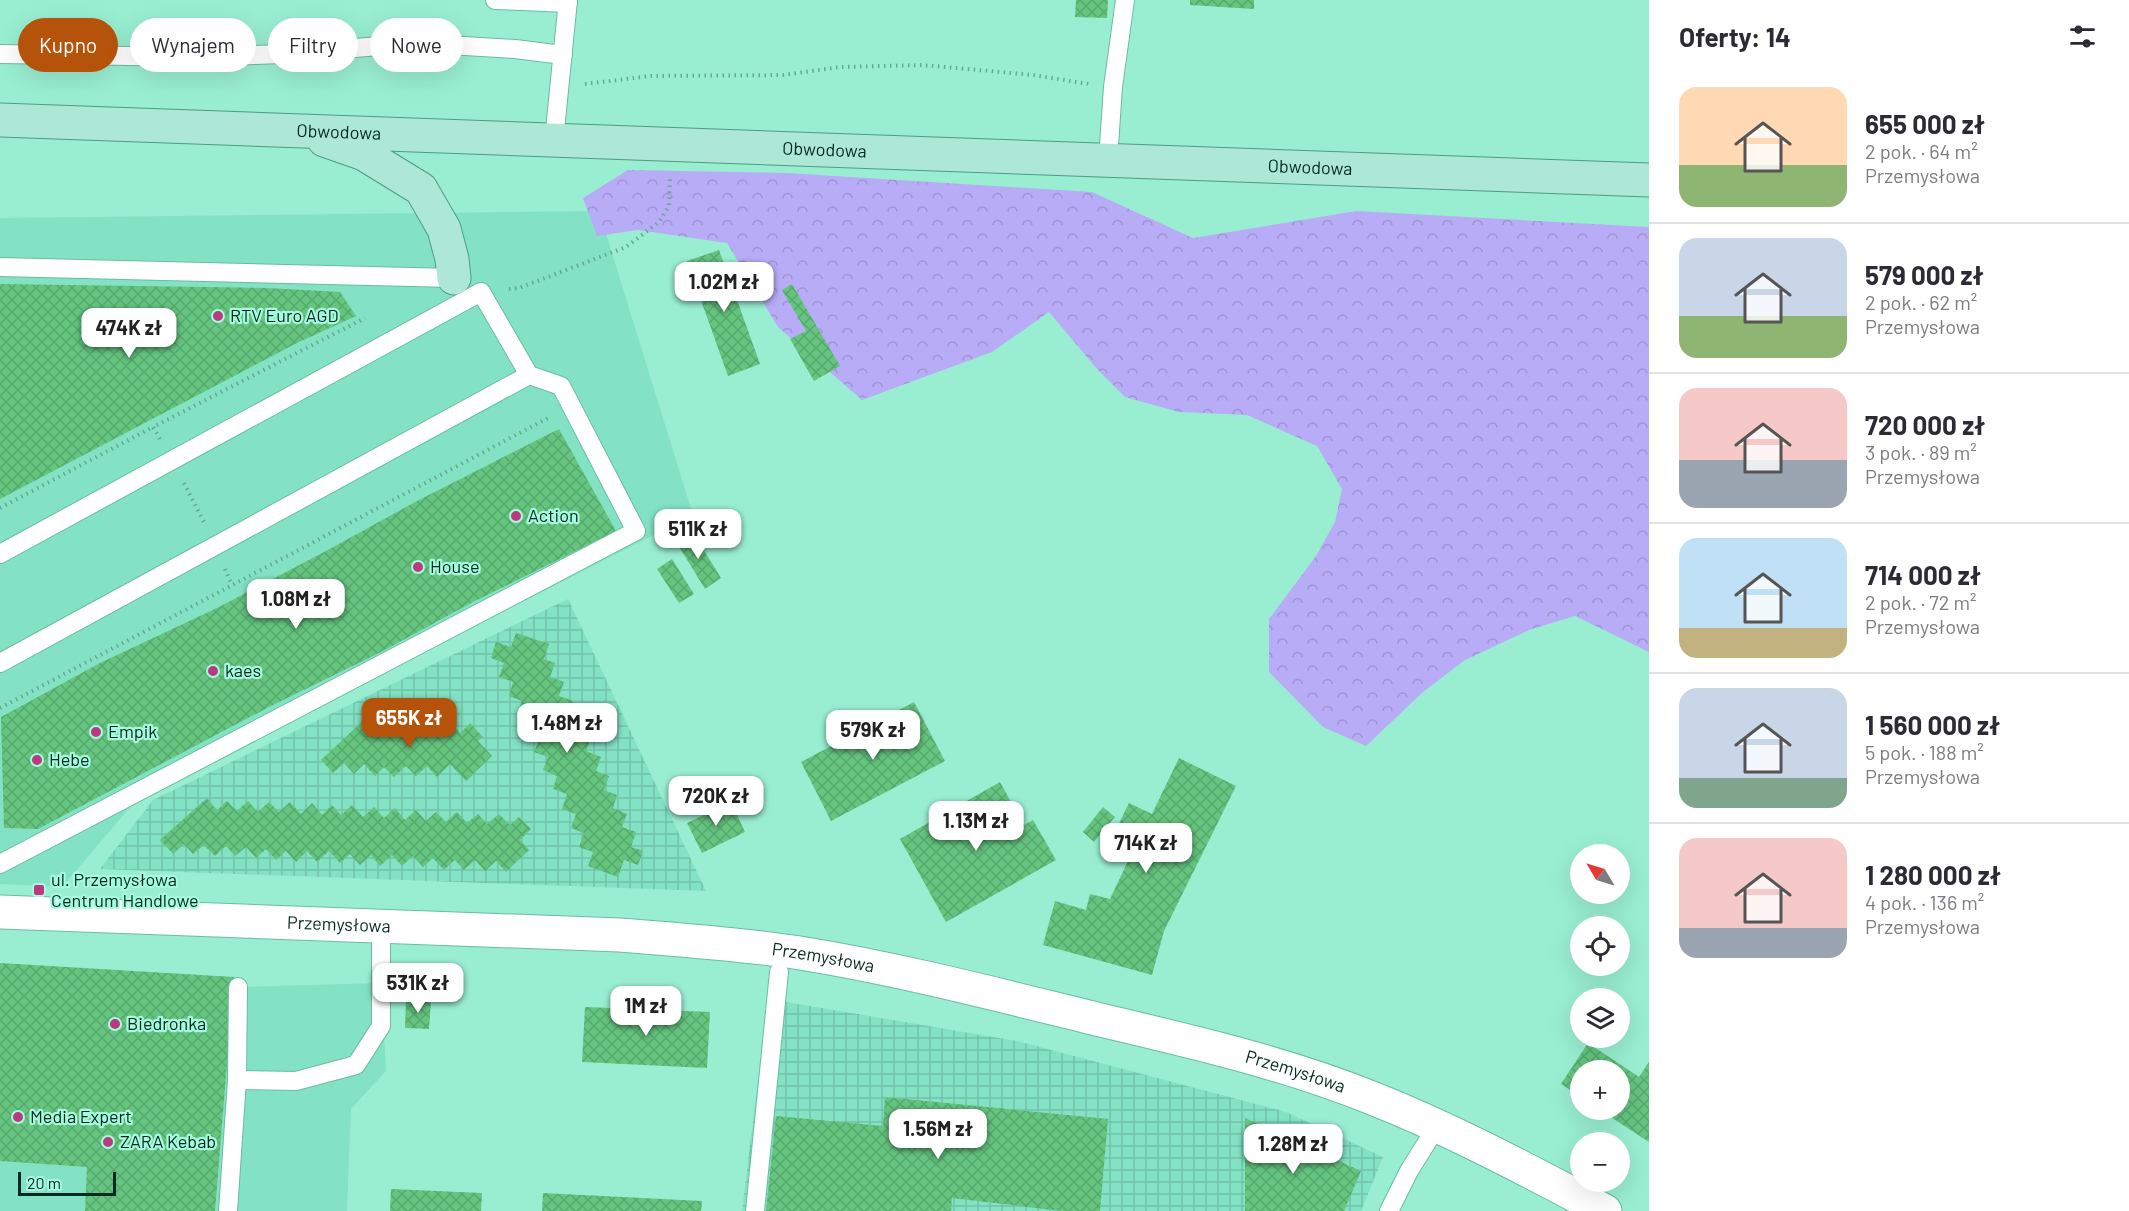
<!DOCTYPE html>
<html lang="pl">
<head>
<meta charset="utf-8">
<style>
  :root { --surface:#fff; --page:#f7f7f7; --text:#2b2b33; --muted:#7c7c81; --line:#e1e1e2; --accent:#b45309 }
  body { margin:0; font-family:Barlow,sans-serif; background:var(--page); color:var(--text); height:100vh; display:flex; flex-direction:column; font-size:22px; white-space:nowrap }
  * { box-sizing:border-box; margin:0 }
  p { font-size:20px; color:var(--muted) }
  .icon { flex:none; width:33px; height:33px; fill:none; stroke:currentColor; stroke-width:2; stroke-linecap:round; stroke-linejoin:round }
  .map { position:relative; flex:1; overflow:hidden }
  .details { display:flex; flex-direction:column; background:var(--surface); width:480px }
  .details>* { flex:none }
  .guide { position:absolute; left:18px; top:18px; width:570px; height:54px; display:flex; gap:12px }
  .needle { width:39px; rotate:308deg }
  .buttons { position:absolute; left:1570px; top:844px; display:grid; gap:12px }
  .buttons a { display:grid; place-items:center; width:60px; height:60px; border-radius:50%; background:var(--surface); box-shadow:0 6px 24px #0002; font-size:30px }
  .scale { position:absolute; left:18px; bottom:15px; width:98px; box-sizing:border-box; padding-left:6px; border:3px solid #042a1f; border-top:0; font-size:16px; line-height:21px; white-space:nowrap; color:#042a1f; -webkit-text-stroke:4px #a6fbde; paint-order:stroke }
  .price { position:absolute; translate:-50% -51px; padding:0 14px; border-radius:12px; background:#fff; color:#222; font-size:20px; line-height:39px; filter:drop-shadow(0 2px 3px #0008) }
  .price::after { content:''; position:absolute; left:50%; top:36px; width:18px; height:14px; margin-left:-9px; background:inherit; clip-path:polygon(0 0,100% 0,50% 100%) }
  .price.active { background:var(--accent); color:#fff }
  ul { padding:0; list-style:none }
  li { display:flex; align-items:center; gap:18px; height:150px; padding:0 30px }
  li+li { border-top:2px solid var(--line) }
  li span { display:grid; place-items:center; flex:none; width:168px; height:120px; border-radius:18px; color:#555 }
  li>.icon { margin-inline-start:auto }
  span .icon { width:72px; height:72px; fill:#fffc; stroke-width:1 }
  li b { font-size:26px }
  h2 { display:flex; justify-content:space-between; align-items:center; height:72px; padding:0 30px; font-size:26px }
  .chip { padding:0 21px; border-radius:27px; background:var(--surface); box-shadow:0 6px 24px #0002; font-size:21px; line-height:54px }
  .chip.active { background:var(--accent); color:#fff }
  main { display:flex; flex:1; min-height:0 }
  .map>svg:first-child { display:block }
  .built { fill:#83e2c4 }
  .industrial { fill:url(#industrial-grid) }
  .forest { fill:url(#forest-crowns) }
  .building { fill:url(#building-cross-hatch) }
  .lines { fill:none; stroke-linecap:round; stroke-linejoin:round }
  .service-casing { stroke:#69bda2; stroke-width:20 }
  .minor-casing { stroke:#69bda2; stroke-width:35 }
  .primary-casing { stroke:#4d9c83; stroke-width:35 }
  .path { stroke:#65a992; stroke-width:4; stroke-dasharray:1.5 4.5; stroke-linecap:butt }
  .service { stroke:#fff; stroke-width:18 }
  .minor { stroke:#fff; stroke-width:33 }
  .primary { stroke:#ace8d5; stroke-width:33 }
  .poi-dot { fill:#bb3980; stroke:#a6fbde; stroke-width:2 }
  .labels { text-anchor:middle; stroke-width:4.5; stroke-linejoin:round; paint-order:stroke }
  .street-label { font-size:18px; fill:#042a1f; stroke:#a6fbde }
  .poi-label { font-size:18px; fill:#042a1f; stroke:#a6fbde; text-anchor:start }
</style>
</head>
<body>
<main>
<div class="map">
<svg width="1649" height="1211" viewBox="0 0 1649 1211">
  <defs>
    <pattern id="industrial-grid" width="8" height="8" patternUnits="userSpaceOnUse" patternTransform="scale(1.5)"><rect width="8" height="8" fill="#83e2c4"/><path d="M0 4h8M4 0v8" fill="none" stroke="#70c2a8"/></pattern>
    <pattern id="forest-crowns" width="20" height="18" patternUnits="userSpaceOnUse" patternTransform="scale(1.5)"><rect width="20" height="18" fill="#b8acf7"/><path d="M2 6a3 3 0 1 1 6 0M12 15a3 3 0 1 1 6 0" fill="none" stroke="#9d94d3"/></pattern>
    <pattern id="building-cross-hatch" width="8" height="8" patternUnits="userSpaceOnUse" patternTransform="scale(1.5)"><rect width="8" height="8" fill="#65c57f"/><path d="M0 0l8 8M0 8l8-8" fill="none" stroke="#56a96d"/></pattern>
  </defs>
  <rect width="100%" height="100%" fill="#99eed1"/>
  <g class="built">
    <polygon points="599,211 693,515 138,798 62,887 0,884 0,218"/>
    <polygon points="0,966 238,987 381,983 386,1071 351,1109 347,1211 0,1211"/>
  </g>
  <g class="industrial">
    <polygon points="568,599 706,891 100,869 153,800"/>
    <polygon points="768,999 1017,1041 1286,1112 1383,1157 1361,1211 742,1211"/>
  </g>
  <polygon class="forest" points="628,170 787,173 1092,192 1193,238 1356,211 1649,227 1649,652 1575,616 1529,630 1465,660 1423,692 1366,746 1323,727 1269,672 1269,619 1316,556 1335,522 1342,489 1317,446 1247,415 1179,412 1125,397 1097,369 1049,312 992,352 862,400 778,327 727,243 638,230 597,236 583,198"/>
  <g class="building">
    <polygon points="1076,0 1108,0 1107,18 1075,17"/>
    <polygon points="1190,0 1254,0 1254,9 1190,5"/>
    <polygon points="719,250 760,364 728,376 687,261"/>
    <polygon points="0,284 267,288 340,292 356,316 297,343 0,499"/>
    <polygon points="792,284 840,366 814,381 790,339 806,331 782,290"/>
    <polygon points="559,429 616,531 471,603 381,652 269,707 38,829 4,828 1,717 100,663 217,608 326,551 417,501"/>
    <polygon points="692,531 721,578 705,589 675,540"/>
    <polygon points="672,559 694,594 679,603 657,569"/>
    <polygon points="516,633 549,644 544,659 555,663 550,677 564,682 559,696 573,701 568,713 582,719 577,733 591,738 586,751 601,757 596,771 609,776 604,790 617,795 613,808 627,814 622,827 636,832 631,847 643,851 638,865 624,860 618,877 588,866 593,852 579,847 584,833 571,828 576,814 562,809 567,794 553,789 557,776 543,770 548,757 534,752 539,739 525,733 529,720 517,715 522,701 509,696 513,682 499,677 504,663 491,658 496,642 511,647"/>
    <polygon points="914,702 945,761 831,821 801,762"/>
    <polygon points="368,716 379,727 390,717 400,728 411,718 420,729 430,719 441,731 451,722 460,733 470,723 483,737 478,741 492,756 466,781 450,764 437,777 427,766 416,776 406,766 394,777 384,767 375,776 364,764 354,774 344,763 333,773 321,760"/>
    <polygon points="1179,758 1236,786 1164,931 1152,975 1043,945 1055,901 1086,910 1090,894 1110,899 1130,857 1108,846 1129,803 1152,814"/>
    <polygon points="1000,782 1024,825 1033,820 1056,860 946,922 900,839"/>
    <polygon points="207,798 217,810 227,801 237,811 248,801 258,812 269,802 279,812 290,802 301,814 312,803 322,815 332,805 341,815 352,805 363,817 374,807 384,818 395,808 405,820 416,810 426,821 436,812 446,822 457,812 467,823 478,814 487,824 499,814 510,825 519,817 531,829 520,840 529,850 506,872 496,861 485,871 475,860 464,870 455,860 444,870 433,858 423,867 413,856 402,866 392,855 380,866 371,855 360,865 350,854 340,863 329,851 317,862 307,851 296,862 286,851 276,860 266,849 256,858 246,847 235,856 226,846 215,856 204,845 193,854 184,844 173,854 160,840"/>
    <polygon points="731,802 745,832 702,853 687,823"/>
    <polygon points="1103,807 1115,817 1094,842 1083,832"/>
    <polygon points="0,963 234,977 215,1211 85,1211 87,1167 0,1161"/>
    <polygon points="406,1000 431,1001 429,1029 405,1028"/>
    <polygon points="585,1007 710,1012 707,1068 582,1062"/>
    <polygon points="1588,1043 1639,1077 1649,1062 1649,1142 1600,1110 1620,1110 1620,1071 1581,1071 1581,1097 1561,1084"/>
    <polygon points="885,1097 1108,1119 1100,1211 1061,1211 952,1198 951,1211 766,1211 776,1116 883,1126"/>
    <polygon points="1245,1118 1361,1171 1344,1211 1245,1211"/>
    <polygon points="391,1189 482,1193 481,1211 390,1211"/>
    <polygon points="543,1193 702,1201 701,1211 542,1211"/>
  </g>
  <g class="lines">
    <g class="service-casing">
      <g id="service">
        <polyline points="495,0 568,3"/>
        <polyline points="0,54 196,57 283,54 415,43 515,49 563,55"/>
        <polyline points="554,140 568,0"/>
        <polyline points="1108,160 1113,87 1125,0"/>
        <polyline points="0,267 454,278 459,281"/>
        <polyline points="0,554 481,292 529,375 0,663"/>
        <polyline points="0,864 636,531 561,386 529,375"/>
        <polyline points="237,1080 296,1081 356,1065 381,1026 381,925"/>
        <polyline points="228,1211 237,1080 238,987"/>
        <polyline points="755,1211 779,972"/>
        <polyline points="1389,1211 1409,1171 1437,1126"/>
      </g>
    </g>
    <g class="minor-casing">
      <g id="minor">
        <path id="s1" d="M0 912 620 935C680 940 741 944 800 953 905 970 1006 997 1109 1022 1198 1043 1287 1064 1372 1098 1453 1130 1529 1171 1605 1211"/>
      </g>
    </g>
    <g class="primary-casing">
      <g id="primary">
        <path id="s2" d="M0 120 1649 180"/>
        <polyline points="324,140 364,154 421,189 444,229 452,259 454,278"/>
      </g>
    </g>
    <g class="path">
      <polyline points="585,84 651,76 783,75 840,67 923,65 1033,75 1089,84"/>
      <polyline points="509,289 519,288 626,247 659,222 669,206 670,177"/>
      <polyline points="160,439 153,427 365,318"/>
      <polyline points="184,483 205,524"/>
      <polyline points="0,508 153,427"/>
      <polyline points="225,569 232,585"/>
      <polyline points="0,708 548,418"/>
    </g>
    <use href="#service" class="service"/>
    <use href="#minor" class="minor"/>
    <use href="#primary" class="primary"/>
  </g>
  <g class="poi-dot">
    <circle cx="218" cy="316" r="6"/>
    <circle cx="516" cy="516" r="6"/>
    <circle cx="418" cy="567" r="6"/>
    <circle cx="213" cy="671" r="6"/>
    <circle cx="96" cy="732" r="6"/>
    <circle cx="37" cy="760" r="6"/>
    <rect x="33" y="884" width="12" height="12" rx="3"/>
    <circle cx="115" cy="1024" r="6"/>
    <circle cx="18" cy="1117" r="6"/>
    <circle cx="108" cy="1142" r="6"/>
  </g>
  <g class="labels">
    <g class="street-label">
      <text dy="6" stroke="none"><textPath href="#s2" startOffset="339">Obwodowa</textPath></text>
      <text dy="6" stroke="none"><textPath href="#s2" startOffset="825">Obwodowa</textPath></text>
      <text dy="6" stroke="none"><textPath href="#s2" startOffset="1311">Obwodowa</textPath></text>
      <text dy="6" stroke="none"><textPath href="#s1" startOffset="339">Przemysłowa</textPath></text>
      <text dy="6" stroke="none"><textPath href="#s1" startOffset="825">Przemysłowa</textPath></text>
      <text dy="6" stroke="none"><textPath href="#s1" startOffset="1311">Przemysłowa</textPath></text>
    </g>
    <g class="poi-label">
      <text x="230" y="322">RTV Euro AGD</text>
      <text x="528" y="522">Action</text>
      <text x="430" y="573">House</text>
      <text x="225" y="677">kaes</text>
      <text x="108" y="738">Empik</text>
      <text x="49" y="766">Hebe</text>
      <text x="51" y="886">ul. Przemysłowa<tspan x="51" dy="21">Centrum Handlowe</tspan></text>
      <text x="127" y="1030">Biedronka</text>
      <text x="30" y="1123">Media Expert</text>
      <text x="120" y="1148">ZARA Kebab</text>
    </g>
  </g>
</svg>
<div class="buttons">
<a><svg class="needle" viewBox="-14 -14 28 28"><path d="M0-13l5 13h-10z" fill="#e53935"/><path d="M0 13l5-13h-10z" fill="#7c7c81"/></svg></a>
<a><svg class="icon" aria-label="locate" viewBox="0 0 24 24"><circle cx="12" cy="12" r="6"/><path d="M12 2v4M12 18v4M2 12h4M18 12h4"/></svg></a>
<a><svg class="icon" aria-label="layers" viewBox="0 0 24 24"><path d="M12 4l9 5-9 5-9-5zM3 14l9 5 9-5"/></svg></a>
<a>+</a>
<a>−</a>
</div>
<div class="scale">20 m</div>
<b class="price" style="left:724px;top:313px">1.02M zł</b>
<b class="price" style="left:129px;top:359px">474K zł</b>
<b class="price" style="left:698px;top:560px">511K zł</b>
<b class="price" style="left:296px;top:630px">1.08M zł</b>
<b class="price active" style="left:409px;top:749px">655K zł</b>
<b class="price" style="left:567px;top:754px">1.48M zł</b>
<b class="price" style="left:873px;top:761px">579K zł</b>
<b class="price" style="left:716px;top:827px">720K zł</b>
<b class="price" style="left:976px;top:852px">1.13M zł</b>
<b class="price" style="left:1146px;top:874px">714K zł</b>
<b class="price" style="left:418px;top:1014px">531K zł</b>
<b class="price" style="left:646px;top:1037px">1M zł</b>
<b class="price" style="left:938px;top:1160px">1.56M zł</b>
<b class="price" style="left:1293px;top:1175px">1.28M zł</b>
<div class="guide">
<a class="chip active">Kupno</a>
<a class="chip">Wynajem</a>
<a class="chip">Filtry</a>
<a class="chip">Nowe</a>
</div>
</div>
<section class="details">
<h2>Oferty: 14<svg class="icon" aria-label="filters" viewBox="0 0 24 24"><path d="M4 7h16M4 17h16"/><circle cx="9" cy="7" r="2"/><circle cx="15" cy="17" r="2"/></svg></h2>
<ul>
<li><span style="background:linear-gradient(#ffd9b3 65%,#8fb573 0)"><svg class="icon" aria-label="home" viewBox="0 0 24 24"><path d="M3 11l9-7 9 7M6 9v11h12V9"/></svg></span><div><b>655 000 zł</b><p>2 pok. · 64 m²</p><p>Przemysłowa</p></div></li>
<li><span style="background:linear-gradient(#c9d6e8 65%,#8fb573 0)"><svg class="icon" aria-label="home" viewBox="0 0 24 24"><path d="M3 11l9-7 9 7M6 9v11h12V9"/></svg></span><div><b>579 000 zł</b><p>2 pok. · 62 m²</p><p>Przemysłowa</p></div></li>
<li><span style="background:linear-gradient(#f6c9c9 60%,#9aa5b1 0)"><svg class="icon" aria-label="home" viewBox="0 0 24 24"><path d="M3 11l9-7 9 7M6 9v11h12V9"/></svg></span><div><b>720 000 zł</b><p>3 pok. · 89 m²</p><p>Przemysłowa</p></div></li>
<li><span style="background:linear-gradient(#bfe0f5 75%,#c2b280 0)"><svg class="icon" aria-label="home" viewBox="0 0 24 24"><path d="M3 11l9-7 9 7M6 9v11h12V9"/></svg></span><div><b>714 000 zł</b><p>2 pok. · 72 m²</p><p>Przemysłowa</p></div></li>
<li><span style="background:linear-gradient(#c9d6e8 75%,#7fa58c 0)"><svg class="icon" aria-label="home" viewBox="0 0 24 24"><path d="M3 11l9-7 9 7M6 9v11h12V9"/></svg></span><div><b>1 560 000 zł</b><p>5 pok. · 188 m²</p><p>Przemysłowa</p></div></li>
<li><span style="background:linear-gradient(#f6c9c9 75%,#9aa5b1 0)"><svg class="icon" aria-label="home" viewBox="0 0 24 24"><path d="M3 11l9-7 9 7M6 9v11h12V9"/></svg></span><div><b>1 280 000 zł</b><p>4 pok. · 136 m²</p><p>Przemysłowa</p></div></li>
</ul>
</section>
</main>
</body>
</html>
